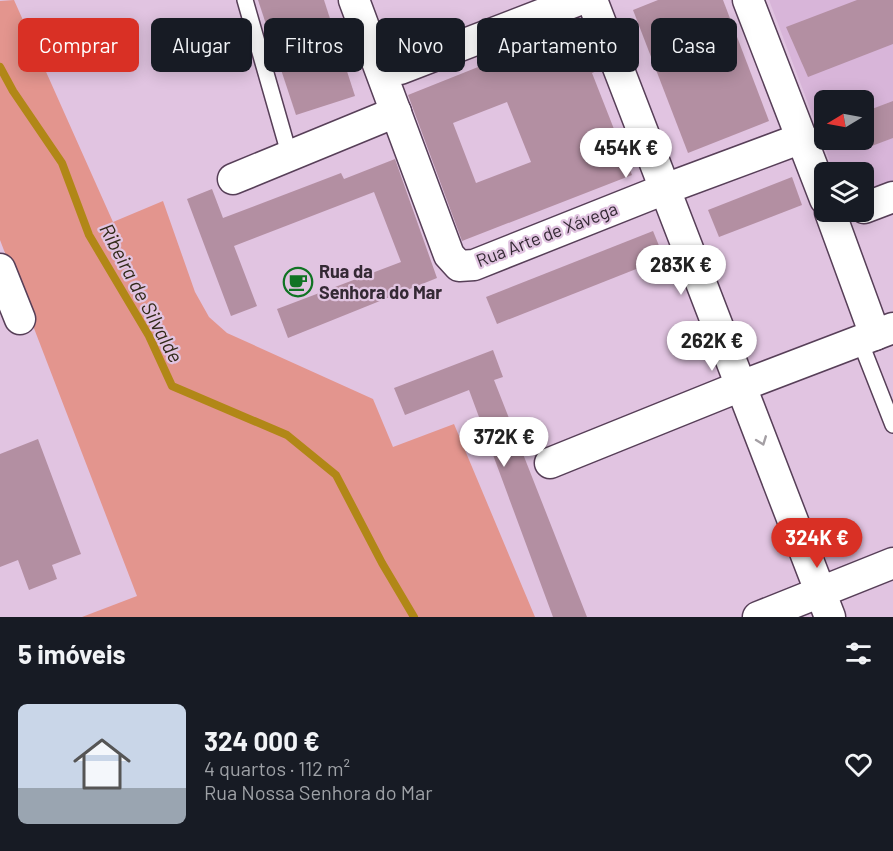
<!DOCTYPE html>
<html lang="pt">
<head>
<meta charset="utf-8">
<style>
  :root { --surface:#171b24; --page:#20242c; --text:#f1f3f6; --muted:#9ea1a6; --accent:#d93025 }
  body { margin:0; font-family:Barlow,sans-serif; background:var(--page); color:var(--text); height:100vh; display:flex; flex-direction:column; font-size:22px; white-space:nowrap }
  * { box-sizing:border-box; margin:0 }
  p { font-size:20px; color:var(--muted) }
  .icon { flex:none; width:33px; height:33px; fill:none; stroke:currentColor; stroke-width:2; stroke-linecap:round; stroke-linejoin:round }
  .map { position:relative; height:617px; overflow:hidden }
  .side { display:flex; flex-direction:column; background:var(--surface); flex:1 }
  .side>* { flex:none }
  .guide { position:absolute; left:18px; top:18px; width:858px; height:54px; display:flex; gap:12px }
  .needle { width:39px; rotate:260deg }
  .buttons { position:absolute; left:814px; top:90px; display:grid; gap:12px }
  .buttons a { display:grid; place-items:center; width:60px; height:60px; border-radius:9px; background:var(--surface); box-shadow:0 3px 15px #0003; font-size:30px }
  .price { position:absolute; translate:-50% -51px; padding:0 14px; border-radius:21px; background:#fff; color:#222; font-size:20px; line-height:39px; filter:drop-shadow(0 2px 3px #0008) }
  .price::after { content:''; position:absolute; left:50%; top:36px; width:18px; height:14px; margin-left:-9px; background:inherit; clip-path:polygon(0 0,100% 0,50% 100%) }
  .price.current { background:var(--accent); color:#fff }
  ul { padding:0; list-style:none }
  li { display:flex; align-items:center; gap:18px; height:150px; padding:0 18px }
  li span { display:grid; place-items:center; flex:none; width:168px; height:120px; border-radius:9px; color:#555 }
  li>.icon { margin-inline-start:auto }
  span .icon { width:72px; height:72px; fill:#fffc; stroke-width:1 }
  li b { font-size:26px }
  h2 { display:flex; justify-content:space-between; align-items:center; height:72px; padding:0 18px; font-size:26px }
  .chip { padding:0 21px; border-radius:9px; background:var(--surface); box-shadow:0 3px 15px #0003; font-size:21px; line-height:54px }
  .chip.current { background:var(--accent); color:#fff }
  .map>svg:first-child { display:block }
  .built { fill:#d8b5d9; fill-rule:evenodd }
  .green { fill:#e3958e }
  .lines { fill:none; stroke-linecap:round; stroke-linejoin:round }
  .stream { stroke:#b18717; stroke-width:8 }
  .building { fill:#b38fa2; fill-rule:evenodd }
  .lane-casing { stroke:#573f58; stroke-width:18 }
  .street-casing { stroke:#573f58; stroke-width:33 }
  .lane { stroke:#fff; stroke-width:15 }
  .street { stroke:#fff; stroke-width:30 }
  .oneway { stroke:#a49fa4 }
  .labels { text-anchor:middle; stroke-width:4.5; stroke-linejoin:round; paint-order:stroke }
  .street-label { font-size:18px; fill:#342934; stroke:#e1c4e1 }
  .poi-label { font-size:18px; font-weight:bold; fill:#342934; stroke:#e1c4e1; text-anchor:start }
  .water-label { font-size:20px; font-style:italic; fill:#312918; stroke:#e1c4e1 }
</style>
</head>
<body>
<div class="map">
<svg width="893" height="617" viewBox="0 0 893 617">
  <rect width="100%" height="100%" fill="#e1c4e1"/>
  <path class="built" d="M769 0H893V180L864 191V172H834ZM825 100H864V140H825Z"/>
  <polygon class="green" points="14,0 113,222 163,201 195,292 209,317 227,333 373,399 393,447 454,424 535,617 82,617 137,596 0,240 0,1"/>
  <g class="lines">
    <polyline class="stream" points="0,67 13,91 62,163 89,235 149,336 172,386 287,435 336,475 382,563 414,617"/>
  </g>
  <g class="building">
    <polygon points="258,0 324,0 355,96 296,115"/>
    <polygon points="658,0 723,0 769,121 688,153 633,10"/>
    <polygon points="857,0 893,0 893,44 808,77 786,27"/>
    <path d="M573 24 576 32 584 30 599 70 592 73 632 175 462 241 408 95 546 40 544 35ZM507 102 531 162 476 183 453 123Z"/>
    <polygon points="893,101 893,138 869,147 864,133 864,112"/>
    <polygon points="395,159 437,278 288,338 277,309 401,262 374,192 234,246 257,306 231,316 187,199 212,189 223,218 341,173 344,179"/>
    <polygon points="792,177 802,205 719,237 708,210"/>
    <polygon points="653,231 664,258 497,324 486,297"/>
    <polygon points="493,350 503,377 494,380 587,617 553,617 469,390 405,415 394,388"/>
    <polygon points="38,439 81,554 52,565 57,579 29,590 18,560 0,567 0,454"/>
  </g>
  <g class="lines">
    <g class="lane-casing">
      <g id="lane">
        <polyline points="245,0 290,157"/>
        <polyline points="860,341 893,425"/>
      </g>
    </g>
    <g class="street-casing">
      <g id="street">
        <polyline points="354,0 449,255 459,266 474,265 665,189 802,138"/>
        <polyline points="592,0 830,617"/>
        <polyline points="748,0 825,199"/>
        <polyline points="400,69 579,0"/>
        <polyline points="233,179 396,112"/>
        <polyline points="864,208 893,197"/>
        <polyline points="830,212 875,335"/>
        <polyline points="0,269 20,319"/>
        <polyline points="550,463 741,386 893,328"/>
        <polyline points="758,617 893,563"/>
      </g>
    </g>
    <use href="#lane" class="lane"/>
    <use href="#street" class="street"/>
  </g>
  <defs><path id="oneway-chevron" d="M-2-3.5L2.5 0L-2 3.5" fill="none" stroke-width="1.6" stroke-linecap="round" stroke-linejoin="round" transform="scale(1.5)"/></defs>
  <use class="oneway" href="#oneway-chevron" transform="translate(762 441) rotate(69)"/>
  <defs>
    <g id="cafe-ring" transform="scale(1.5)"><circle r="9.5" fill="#e1c4e1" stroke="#107323" stroke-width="1.5"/><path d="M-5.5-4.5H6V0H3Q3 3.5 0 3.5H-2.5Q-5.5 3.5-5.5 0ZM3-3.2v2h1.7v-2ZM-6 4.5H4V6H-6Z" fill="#107323"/></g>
  </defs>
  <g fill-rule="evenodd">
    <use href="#cafe-ring" x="298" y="282"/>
  </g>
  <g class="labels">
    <g class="street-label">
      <text transform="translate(547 235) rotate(-21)" y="6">Rua Arte de Xávega</text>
    </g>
    <g class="poi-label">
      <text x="319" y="278">Rua da<tspan x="319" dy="21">Senhora do Mar</tspan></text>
    </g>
    <g class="water-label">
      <text transform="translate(141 293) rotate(62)" y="7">Ribeira de Silvalde</text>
    </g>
  </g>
</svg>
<div class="buttons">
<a><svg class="needle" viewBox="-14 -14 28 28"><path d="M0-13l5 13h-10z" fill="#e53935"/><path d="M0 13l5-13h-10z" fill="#9ea1a6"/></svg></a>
<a><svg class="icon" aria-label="layers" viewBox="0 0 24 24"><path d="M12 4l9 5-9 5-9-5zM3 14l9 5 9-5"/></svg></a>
</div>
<b class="price" style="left:626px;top:179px">454K €</b>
<b class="price" style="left:681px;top:296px">283K €</b>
<b class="price" style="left:712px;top:372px">262K €</b>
<b class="price" style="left:504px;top:468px">372K €</b>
<b class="price current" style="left:817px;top:569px">324K €</b>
<div class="guide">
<a class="chip current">Comprar</a>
<a class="chip">Alugar</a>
<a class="chip">Filtros</a>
<a class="chip">Novo</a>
<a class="chip">Apartamento</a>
<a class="chip">Casa</a>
</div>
</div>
<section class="side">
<h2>5 imóveis<svg class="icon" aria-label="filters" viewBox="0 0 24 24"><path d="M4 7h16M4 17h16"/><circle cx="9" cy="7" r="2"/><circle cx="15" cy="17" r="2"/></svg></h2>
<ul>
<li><span style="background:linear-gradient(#c9d6e8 70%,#9aa5b1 0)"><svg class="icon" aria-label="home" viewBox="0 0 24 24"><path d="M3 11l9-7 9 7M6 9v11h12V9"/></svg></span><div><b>324 000 €</b><p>4 quartos · 112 m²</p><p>Rua Nossa Senhora do Mar</p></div><svg class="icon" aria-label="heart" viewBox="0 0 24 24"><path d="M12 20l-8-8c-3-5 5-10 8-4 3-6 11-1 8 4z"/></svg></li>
</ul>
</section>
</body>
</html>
